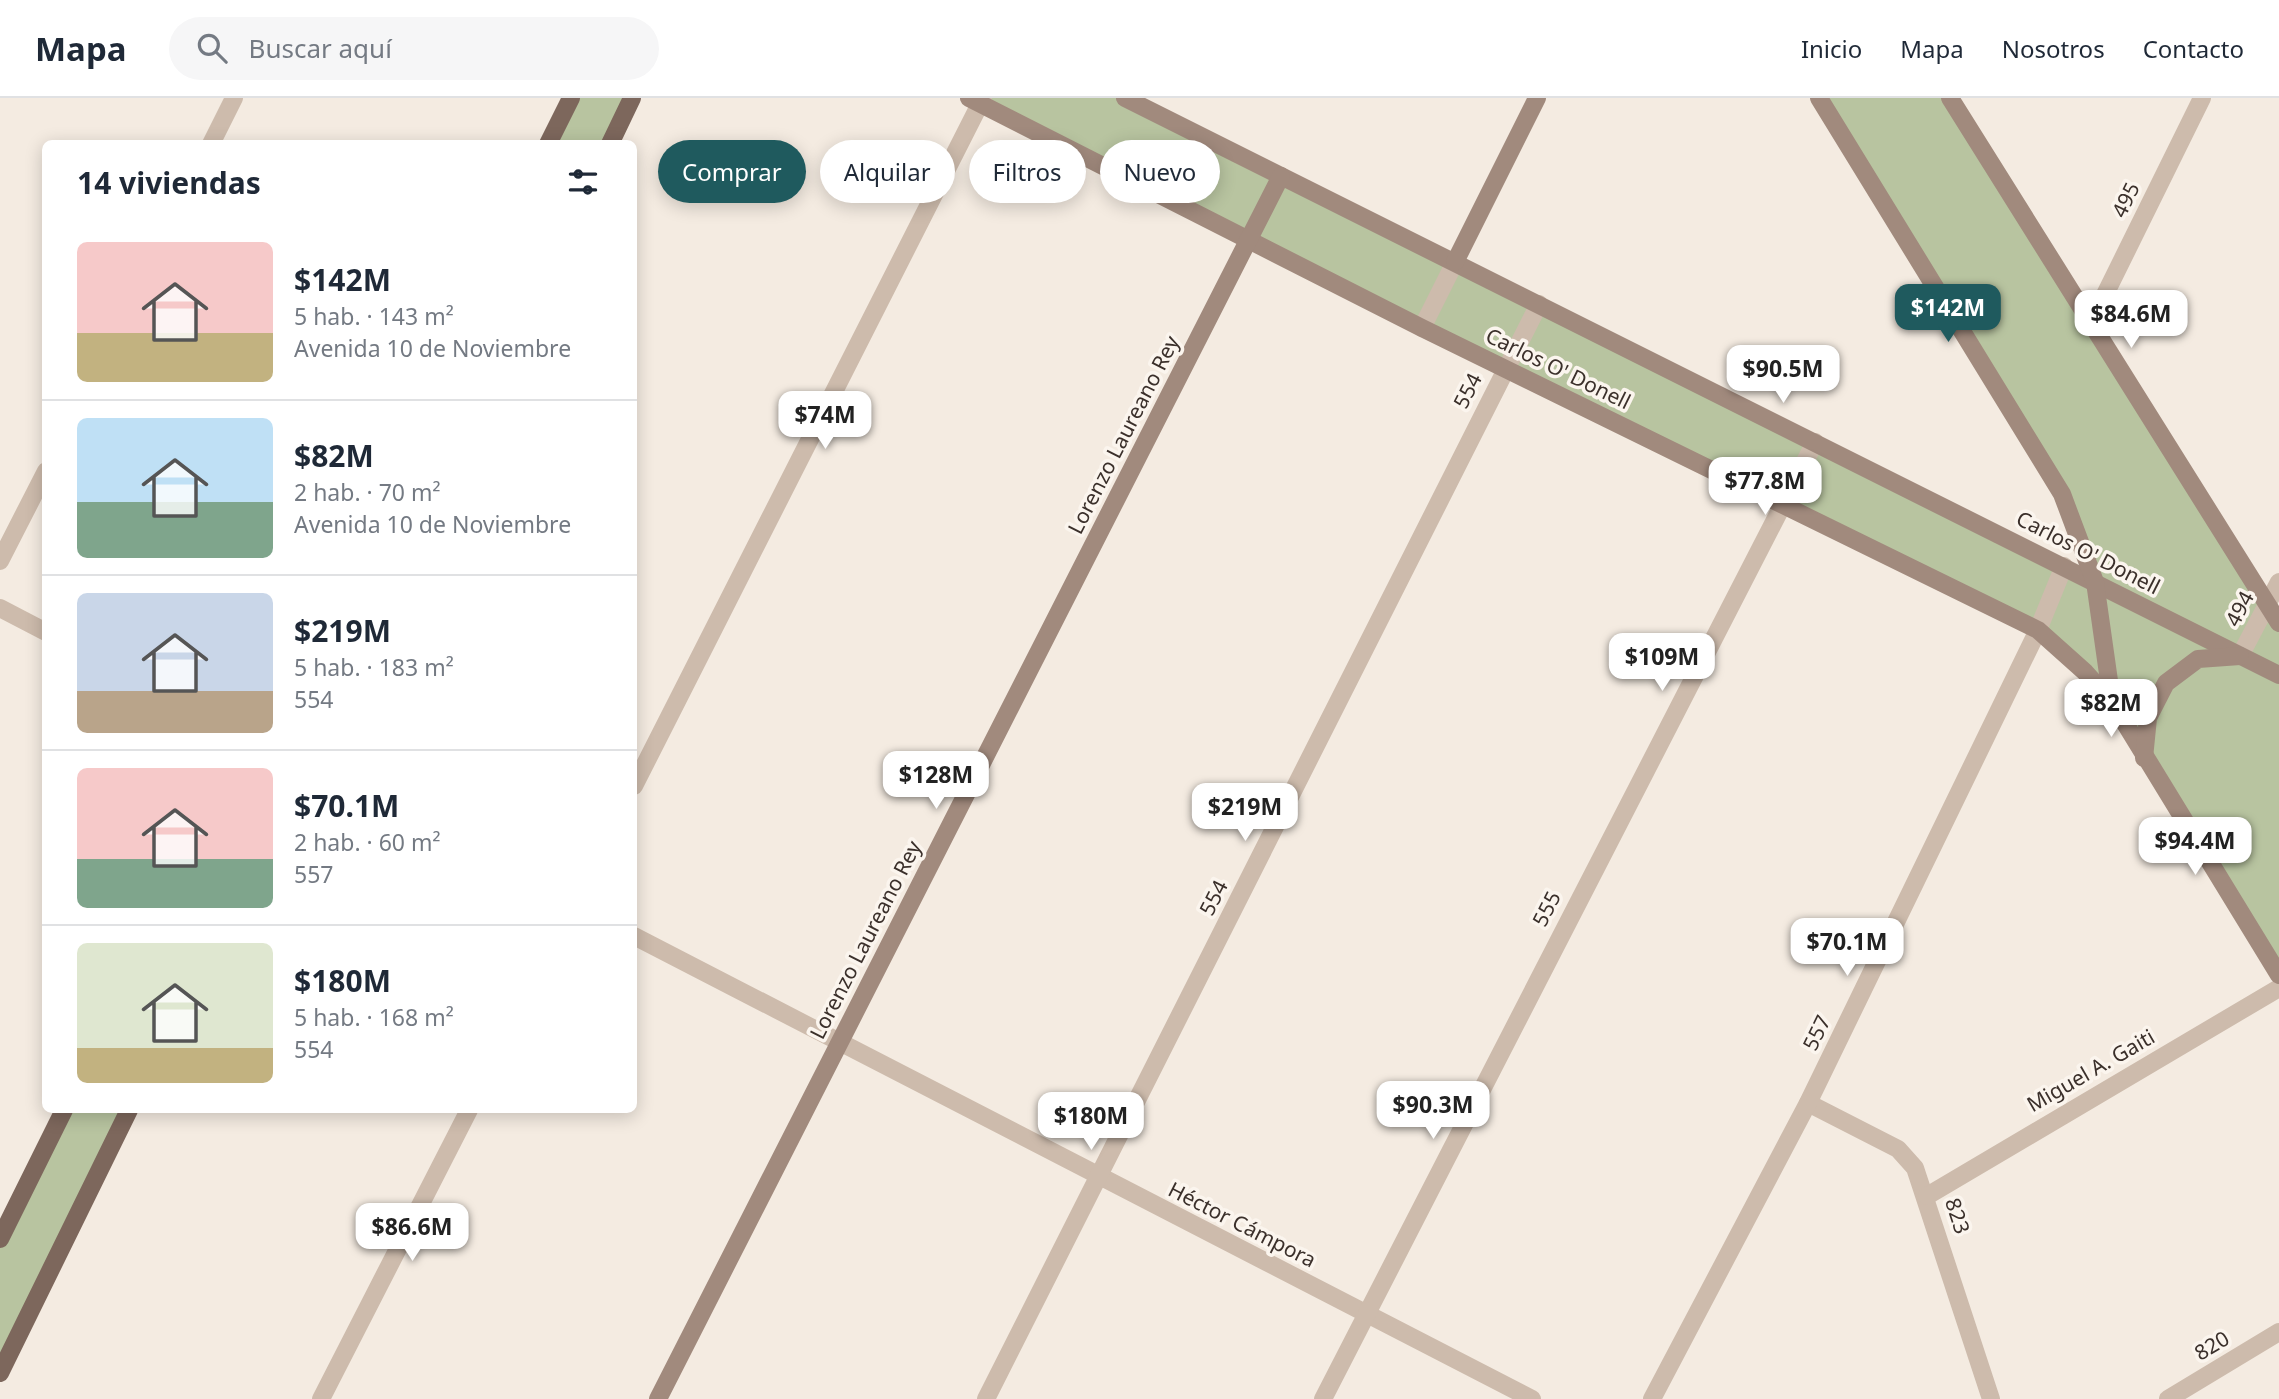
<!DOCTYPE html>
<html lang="es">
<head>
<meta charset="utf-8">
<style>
  :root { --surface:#fff; --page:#f6f6f7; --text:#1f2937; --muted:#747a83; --line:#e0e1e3; --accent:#1f5a5e }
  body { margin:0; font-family:"Noto Sans",sans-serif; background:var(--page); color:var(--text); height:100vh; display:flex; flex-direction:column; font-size:26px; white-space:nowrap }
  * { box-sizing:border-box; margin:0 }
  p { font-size:23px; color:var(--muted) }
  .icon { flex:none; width:38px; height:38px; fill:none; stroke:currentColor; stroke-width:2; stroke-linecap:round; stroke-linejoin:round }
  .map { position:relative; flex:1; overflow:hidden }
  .side { position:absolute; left:42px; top:42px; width:595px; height:973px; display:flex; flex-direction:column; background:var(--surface); border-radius:10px; box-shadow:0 4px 18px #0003 }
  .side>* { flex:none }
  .banner { position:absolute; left:658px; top:42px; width:665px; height:63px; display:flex; gap:14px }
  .price { position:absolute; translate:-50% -60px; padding:0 16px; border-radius:14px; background:#fff; color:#222; font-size:23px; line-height:46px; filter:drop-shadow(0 2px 4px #0008) }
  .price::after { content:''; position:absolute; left:50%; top:42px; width:21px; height:16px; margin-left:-10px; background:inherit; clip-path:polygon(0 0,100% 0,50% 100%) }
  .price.on { background:var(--accent); color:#fff }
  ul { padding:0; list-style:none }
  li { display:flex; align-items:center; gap:21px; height:175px; padding:0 35px }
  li+li { border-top:2px solid var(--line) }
  li span { display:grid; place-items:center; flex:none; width:196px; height:140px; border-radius:10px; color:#555 }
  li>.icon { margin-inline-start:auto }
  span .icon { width:84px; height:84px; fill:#fffc; stroke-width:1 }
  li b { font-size:30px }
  h2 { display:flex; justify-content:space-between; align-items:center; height:84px; padding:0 35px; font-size:30px }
  .pill { padding:0 24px; border-radius:32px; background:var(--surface); box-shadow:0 4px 18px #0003; font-size:24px; line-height:63px }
  .pill.on { background:var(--accent); color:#fff }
  header { display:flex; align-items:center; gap:42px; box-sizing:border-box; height:98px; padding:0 35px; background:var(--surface); border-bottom:2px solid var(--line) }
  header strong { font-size:33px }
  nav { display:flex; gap:38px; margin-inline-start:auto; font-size:24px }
  .search { width:490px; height:63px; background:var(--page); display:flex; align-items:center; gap:18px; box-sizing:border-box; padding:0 24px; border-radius:38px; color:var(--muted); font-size:26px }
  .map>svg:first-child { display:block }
  .green { fill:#b8c4a0 }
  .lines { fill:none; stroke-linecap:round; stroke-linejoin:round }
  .street { stroke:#cdbbac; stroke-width:18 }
  .secondary { stroke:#a18a7d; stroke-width:18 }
  .primary { stroke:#7d675c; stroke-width:18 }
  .labels { text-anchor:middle; stroke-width:7; stroke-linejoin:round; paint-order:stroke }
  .street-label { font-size:21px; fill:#3b302b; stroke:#fbf5ee }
</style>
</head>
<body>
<header>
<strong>Mapa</strong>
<div class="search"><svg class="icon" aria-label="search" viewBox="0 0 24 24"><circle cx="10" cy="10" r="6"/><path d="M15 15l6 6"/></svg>Buscar aquí</div>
<nav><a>Inicio</a><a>Mapa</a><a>Nosotros</a><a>Contacto</a></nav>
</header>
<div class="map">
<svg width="2279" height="1301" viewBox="0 0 2279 1301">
  <rect width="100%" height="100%" fill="#f4ebe1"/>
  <g class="green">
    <polygon points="571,0 632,0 610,45 548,46"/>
    <polygon points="969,0 1125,0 2094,483 2083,447 1819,0 1950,0 2279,525 2279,877 2112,604 2038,532"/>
    <polygon points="64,1012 129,1012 0,1275 0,1141"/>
  </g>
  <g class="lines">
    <g class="street">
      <polyline points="211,46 234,0"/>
      <polyline points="2091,225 2202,0"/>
      <polyline points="1422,230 1455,164"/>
      <polyline points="0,463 46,373"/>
      <polyline points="0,510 46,534"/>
      <polyline points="2240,558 2279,484"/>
      <polyline points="634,688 983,0"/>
      <polyline points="634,838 1532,1301"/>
      <polyline points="1808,1005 1898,1051 1915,1070 1991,1301"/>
      <polyline points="1927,1098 2279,890"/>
      <polyline points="321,1301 469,1012"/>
      <polyline points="986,1301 1539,206"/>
      <polyline points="1323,1301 1815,344"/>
      <polyline points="1652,1301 1808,1005 2038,532 2064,468"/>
      <polyline points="2168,1301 2279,1234"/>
    </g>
    <g class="secondary">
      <polyline points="969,0 1422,230 2038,532 2085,574 2112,604"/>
      <polyline points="1125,0 2279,577"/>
      <polyline points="1819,0 2062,396 2095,484 2112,604 2279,877"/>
      <polyline points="1950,0 2279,525"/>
      <polyline points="1455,164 1537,0"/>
      <polyline points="2144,660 2148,620 2166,585 2198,561 2240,558"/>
      <polyline points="658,1301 1281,78"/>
    </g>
    <g class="primary">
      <polyline points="548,46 571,0"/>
      <polyline points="610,46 632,0"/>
      <polyline points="0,1141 64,1012"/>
      <polyline points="0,1275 129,1012"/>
    </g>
  </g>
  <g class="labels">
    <g class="street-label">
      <text transform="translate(2126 102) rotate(-64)" y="7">495</text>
      <text transform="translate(1558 271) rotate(26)" y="7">Carlos O' Donell</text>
      <text transform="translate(1468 293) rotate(-63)" y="7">554</text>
      <text transform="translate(1124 337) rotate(-63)" y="7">Lorenzo Laureano Rey</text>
      <text transform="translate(2088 455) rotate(27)" y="7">Carlos O' Donell</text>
      <text transform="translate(2240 511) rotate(-62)" y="7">494</text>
      <text transform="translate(1214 800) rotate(-63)" y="7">554</text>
      <text transform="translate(1547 811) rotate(-63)" y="7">555</text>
      <text transform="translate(866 842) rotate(-63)" y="7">Lorenzo Laureano Rey</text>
      <text transform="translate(1817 935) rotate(-64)" y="7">557</text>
      <text transform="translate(2091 973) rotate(-30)" y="7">Miguel A. Gaiti</text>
      <text transform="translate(1957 1118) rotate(72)" y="7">823</text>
      <text transform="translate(1242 1127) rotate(27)" y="7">Héctor Cámpora</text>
      <text transform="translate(2212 1248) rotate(-31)" y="7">820</text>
    </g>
  </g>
</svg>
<b class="price on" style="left:1948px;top:246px">$142M</b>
<b class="price" style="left:2131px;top:252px">$84.6M</b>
<b class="price" style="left:1783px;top:307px">$90.5M</b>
<b class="price" style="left:825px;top:353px">$74M</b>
<b class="price" style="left:1765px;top:419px">$77.8M</b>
<b class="price" style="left:1662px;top:595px">$109M</b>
<b class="price" style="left:2111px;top:641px">$82M</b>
<b class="price" style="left:936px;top:713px">$128M</b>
<b class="price" style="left:1245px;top:745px">$219M</b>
<b class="price" style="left:2195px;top:779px">$94.4M</b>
<b class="price" style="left:1847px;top:880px">$70.1M</b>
<b class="price" style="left:1433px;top:1043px">$90.3M</b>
<b class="price" style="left:1091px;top:1054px">$180M</b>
<b class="price" style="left:412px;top:1165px">$86.6M</b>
<div class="banner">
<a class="pill on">Comprar</a>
<a class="pill">Alquilar</a>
<a class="pill">Filtros</a>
<a class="pill">Nuevo</a>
</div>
<section class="side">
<h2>14 viviendas<svg class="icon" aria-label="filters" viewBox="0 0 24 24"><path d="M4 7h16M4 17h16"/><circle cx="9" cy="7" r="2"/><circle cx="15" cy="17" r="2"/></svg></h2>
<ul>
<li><span style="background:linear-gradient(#f6c9c9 65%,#c2b280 0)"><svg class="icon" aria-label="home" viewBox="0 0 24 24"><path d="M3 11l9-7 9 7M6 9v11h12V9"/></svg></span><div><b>$142M</b><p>5 hab. · 143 m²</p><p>Avenida 10 de Noviembre</p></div></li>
<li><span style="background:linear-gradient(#bfe0f5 60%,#7fa58c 0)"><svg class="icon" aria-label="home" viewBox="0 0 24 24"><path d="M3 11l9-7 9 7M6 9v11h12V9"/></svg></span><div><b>$82M</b><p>2 hab. · 70 m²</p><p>Avenida 10 de Noviembre</p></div></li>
<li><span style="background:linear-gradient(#c9d6e8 70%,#b9a48a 0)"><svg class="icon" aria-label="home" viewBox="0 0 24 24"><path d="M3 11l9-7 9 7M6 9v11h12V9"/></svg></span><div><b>$219M</b><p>5 hab. · 183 m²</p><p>554</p></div></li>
<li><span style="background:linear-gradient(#f6c9c9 65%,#7fa58c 0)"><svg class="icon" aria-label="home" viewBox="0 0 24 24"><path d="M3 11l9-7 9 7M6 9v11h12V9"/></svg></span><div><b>$70.1M</b><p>2 hab. · 60 m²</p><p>557</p></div></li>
<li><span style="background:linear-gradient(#dfe7d0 75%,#c2b280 0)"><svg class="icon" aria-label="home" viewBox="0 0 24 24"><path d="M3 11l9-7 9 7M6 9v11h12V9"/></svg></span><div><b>$180M</b><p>5 hab. · 168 m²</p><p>554</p></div></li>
</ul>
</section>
</div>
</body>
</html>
